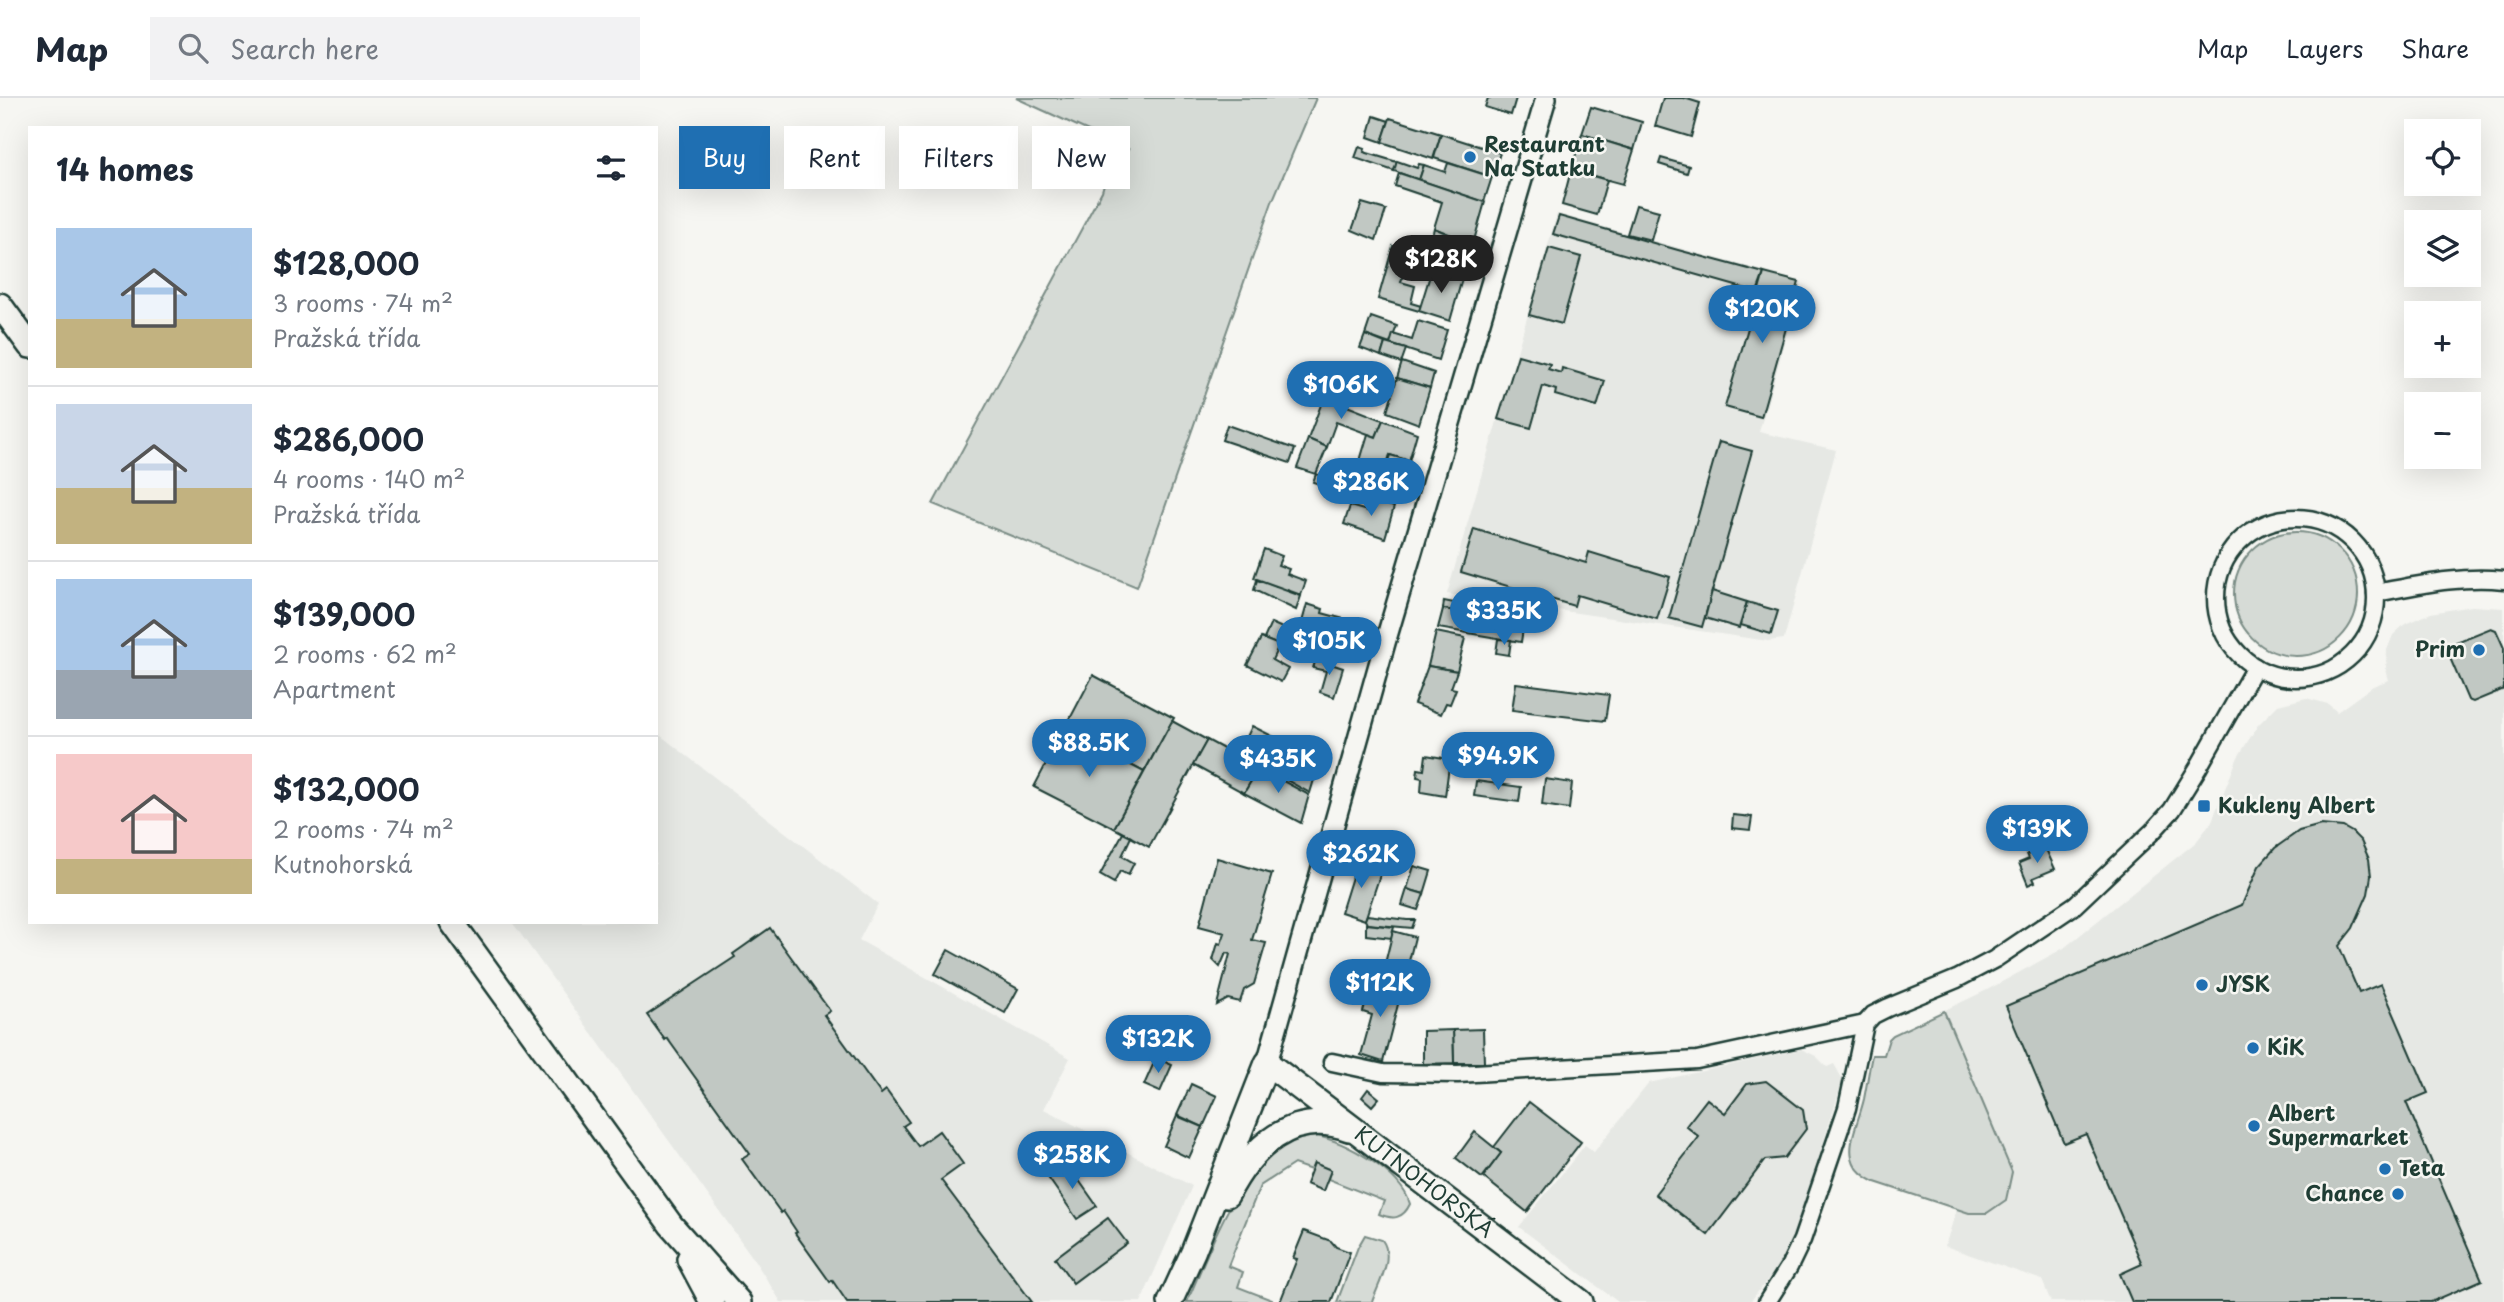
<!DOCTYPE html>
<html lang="en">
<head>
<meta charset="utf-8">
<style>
  :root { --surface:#fff; --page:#f2f2f3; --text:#1f2937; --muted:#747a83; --line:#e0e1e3; --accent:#1f6fb2 }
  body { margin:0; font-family:"Playpen Sans",sans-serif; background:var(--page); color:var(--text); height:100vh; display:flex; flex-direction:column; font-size:26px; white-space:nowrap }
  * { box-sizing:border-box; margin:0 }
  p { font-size:23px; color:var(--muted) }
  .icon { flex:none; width:38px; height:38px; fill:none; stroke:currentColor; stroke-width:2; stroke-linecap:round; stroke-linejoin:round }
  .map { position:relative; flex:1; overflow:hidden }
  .side { position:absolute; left:28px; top:28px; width:630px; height:798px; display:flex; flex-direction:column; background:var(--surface); border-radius:0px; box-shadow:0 7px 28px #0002 }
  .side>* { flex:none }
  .hud { position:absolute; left:679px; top:28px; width:665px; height:63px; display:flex; gap:14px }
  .fabs { position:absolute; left:2404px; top:21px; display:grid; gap:14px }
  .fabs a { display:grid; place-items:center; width:77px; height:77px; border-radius:0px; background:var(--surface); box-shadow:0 7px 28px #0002; font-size:35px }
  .price { position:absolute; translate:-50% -60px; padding:0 16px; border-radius:24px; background:var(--accent); color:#fff; font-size:23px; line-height:46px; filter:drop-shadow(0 2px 4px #0008) }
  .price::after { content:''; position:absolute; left:50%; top:42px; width:21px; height:16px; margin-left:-10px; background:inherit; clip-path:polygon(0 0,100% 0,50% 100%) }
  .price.selected { background:#222; color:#fff }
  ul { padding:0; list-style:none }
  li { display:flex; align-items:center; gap:21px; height:175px; padding:0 28px }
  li+li { border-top:2px solid var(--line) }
  li span { display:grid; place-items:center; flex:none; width:196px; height:140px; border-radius:0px; color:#555 }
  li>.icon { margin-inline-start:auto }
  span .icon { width:84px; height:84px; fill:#fffc; stroke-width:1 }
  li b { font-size:30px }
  h2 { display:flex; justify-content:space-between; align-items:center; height:84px; padding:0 28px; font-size:30px }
  .tag { padding:0 24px; border-radius:0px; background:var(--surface); box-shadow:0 7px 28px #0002; font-size:24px; line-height:63px }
  .tag.selected { background:var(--accent); color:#fff }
  header { display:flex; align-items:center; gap:42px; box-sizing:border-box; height:98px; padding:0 35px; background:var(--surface); border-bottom:2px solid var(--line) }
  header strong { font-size:33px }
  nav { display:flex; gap:38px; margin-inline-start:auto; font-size:24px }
  .search { width:490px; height:63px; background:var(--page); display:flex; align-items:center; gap:18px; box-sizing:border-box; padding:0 24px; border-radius:0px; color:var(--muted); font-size:26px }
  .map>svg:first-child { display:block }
  .built { fill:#e6e8e4 }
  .green { fill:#d6dbd6; stroke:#7a8c85; stroke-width:2 }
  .building { fill:#c1c8c3; stroke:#1f3d34; stroke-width:2 }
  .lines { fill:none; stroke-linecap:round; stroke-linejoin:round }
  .minor-casing { stroke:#1f3d34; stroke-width:21 }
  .tertiary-casing { stroke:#1f3d34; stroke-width:24 }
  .secondary-casing { stroke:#1f3d34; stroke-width:28 }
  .minor { stroke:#f6f6f2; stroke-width:16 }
  .tertiary { stroke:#f6f6f2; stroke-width:19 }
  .secondary { stroke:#f6f6f2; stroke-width:23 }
  .poi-dot { fill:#1f6fb2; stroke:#f6f6f2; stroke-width:2.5 }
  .labels { text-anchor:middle; stroke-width:5; stroke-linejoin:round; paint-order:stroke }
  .poi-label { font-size:21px; font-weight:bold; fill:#1f3d34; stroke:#f6f6f2; text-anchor:start }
  .street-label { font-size:21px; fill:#1f3d34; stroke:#f6f6f2 }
</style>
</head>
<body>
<header>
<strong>Map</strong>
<div class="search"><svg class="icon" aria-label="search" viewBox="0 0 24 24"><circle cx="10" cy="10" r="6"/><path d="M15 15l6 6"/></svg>Search here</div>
<nav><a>Map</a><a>Layers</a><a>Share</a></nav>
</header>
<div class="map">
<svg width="2504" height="1204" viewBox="0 0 2504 1204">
  <rect width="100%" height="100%" fill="#f6f6f2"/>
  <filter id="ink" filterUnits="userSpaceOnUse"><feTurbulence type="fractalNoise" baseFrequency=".0143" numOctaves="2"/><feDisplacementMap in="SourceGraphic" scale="14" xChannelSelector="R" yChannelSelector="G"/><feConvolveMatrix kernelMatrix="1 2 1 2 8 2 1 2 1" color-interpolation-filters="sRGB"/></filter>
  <g filter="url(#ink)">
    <g class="built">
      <polygon points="1557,116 1802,184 1759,334 1836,352 1784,541 1768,543 1447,496"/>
      <polygon points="2472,508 2504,510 2504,1204 2051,1204 2042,1182 1945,1148 1986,1020 1945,912 1987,892 2064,850 2196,744 2211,725 2238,659 2258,627 2278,607 2306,600 2328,606 2337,614 2373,588 2389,582 2386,572 2387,552 2393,537 2405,526 2431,515"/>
      <polygon points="656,634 878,806 859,842 1070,960 1044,1011 1192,1088 1141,1204 781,1204 753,1160 512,824 656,824"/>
      <polygon points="1801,951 1816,958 1827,969 1834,966 1843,982 1793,1141 1779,1167 1750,1204 1618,1204 1519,1129 1585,1047 1594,1054 1649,985"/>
    </g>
    <g class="green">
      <polygon points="1016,0 1316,0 1272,104 1137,489 933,406 1102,93 1110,65 1128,51"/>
      <circle cx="2296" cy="496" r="62"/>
      <path d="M1944 913 2012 1074 2006 1102 1987 1115H1969L1875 1084C1834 1065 1857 1032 1864 1001 1867 986 1869 971 1872 957H1884L1889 941 1893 937Z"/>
      <path d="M1313 1037C1345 1043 1401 1074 1410 1106 1403 1121 1393 1122 1379 1116L1384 1103 1328 1081 1331 1072 1314 1065 1311 1072 1294 1066 1260 1088 1228 1168 1243 1174 1238 1189 1272 1202 1271 1204H1187C1212 1149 1243 1045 1313 1037Z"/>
      <path d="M1365 1137 1382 1142C1395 1159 1378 1187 1372 1204H1337L1358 1149Z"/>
    </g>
    <g class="building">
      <polygon points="1488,0 1516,0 1511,17 1485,9"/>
      <polygon points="1663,0 1684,0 1700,5 1691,39 1655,28"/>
      <polygon points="1591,9 1642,24 1634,52 1582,36"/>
      <polygon points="1374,18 1389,23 1382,44 1368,39"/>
      <polygon points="1390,20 1441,36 1433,61 1382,44"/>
      <polygon points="1441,36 1500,55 1492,79 1434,60"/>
      <polygon points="1582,36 1634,52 1623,86 1571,72"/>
      <polygon points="1359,49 1365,51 1364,54 1397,64 1394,73 1355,60"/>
      <polygon points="1661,60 1689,68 1687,75 1659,66"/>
      <polygon points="1397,63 1417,70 1419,66 1424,67 1419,82 1394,73"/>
      <polygon points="1448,65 1492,79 1484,104 1419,82 1424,67 1445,74"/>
      <polygon points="1571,72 1607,82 1597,117 1562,107"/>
      <polygon points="1399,75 1485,104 1473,146 1434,130 1442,104 1395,88"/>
      <polygon points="1362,105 1386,112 1376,142 1352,132"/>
      <polygon points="1636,107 1659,113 1651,142 1627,136"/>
      <polygon points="1559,118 1678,152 1764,175 1757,194 1553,136"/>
      <polygon points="1434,130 1473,146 1464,172 1426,159"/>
      <polygon points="1393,148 1410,153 1401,184 1415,188 1411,205 1421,208 1419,213 1378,201"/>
      <polygon points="1549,150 1581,159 1562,226 1529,217"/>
      <polygon points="1432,171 1462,181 1450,223 1419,213"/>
      <polygon points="1764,175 1799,184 1761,319 1725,309"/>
      <polygon points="1371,219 1397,228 1390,246 1365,237"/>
      <polygon points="1418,223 1447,232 1438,262 1390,246 1393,236 1412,242"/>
      <polygon points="1365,237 1385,245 1381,258 1360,250"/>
      <polygon points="1385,245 1406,251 1401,265 1381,258"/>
      <polygon points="1518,257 1550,266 1548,271 1561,275 1562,270 1605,283 1597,309 1555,297 1556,292 1543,288 1531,330 1498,321"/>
      <polygon points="1402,264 1434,275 1430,290 1397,280"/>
      <polygon points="1397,280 1430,290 1419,326 1387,314"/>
      <polygon points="1324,299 1383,322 1376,339 1336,324 1327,349 1308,341"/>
      <polygon points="1383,322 1417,335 1409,363 1390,357 1385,374 1359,366 1368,336 1376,339"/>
      <polygon points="1227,327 1295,351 1290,365 1222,342"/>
      <polygon points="1308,341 1327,349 1316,376 1297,370"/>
      <polygon points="1719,344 1752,353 1702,529 1669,520"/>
      <polygon points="1390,357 1410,363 1404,381 1384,375"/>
      <polygon points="1316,376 1349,388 1345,395 1313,384"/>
      <polygon points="1370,401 1394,409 1385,440 1344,426 1350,408 1367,413"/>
      <polygon points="1474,431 1586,465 1589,454 1670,479 1657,521 1577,497 1574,508 1461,474"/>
      <polygon points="1264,451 1282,458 1278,467 1289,471 1287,476 1306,483 1301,497 1254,480"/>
      <polygon points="1257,482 1301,498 1296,512 1254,492"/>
      <polygon points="1712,493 1747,504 1739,530 1705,520"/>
      <polygon points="1444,503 1459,506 1458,514 1443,511"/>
      <polygon points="1747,504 1778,513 1771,536 1741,527"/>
      <polygon points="1307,506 1323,511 1322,515 1351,523 1343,553 1330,549 1328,554 1316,550 1318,545 1312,543 1317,528 1302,524"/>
      <polygon points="1443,511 1524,524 1521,544 1438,530"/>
      <polygon points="1271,525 1287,532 1285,535 1296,541 1290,552 1264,541"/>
      <polygon points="2491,530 2496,532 2504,550 2504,591 2473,604 2468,602 2447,553 2449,547"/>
      <polygon points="1436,534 1465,540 1457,573 1428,568"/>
      <polygon points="1261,540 1279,547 1272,562 1288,571 1281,584 1247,567"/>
      <polygon points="1498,541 1511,542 1509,557 1496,555"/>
      <polygon points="1316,561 1343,570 1334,599 1320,594 1326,573 1313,570"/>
      <polygon points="1428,568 1457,573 1451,590 1456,591 1450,606 1446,605 1441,616 1414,606"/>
      <polygon points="1093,577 1174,620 1144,674 1064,632"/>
      <polygon points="1516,585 1609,597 1605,623 1512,612"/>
      <polygon points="1172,623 1207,642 1149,749 1114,730"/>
      <polygon points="1252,628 1274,639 1269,650 1256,645 1254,650 1244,645"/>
      <polygon points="1064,632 1144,674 1114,730 1034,689"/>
      <polygon points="1274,639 1302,652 1305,645 1323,652 1310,695 1285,681 1289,674 1263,663"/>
      <polygon points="1207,642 1259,670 1244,695 1193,667"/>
      <polygon points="1426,657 1450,661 1445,698 1421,694 1422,680 1417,679 1418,671 1424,672"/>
      <polygon points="1259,670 1309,697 1301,725 1244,695"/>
      <polygon points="1545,681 1572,685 1569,711 1542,707"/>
      <polygon points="1476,683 1521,689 1519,704 1474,698"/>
      <polygon points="1733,717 1752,719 1750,732 1732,730"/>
      <polygon points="2321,727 2343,729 2352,734 2361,743 2369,761 2371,778 2368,796 2353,830 2339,848 2359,895 2381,886 2428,995 2406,1004 2482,1182 2431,1204 2132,1204 2120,1176 2142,1166 2086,1036 2064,1045 2006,908 2242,807 2259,768 2275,750 2299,733"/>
      <polygon points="1123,735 1131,739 1122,758 1134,765 1128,777 1120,773 1114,785 1100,777"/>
      <polygon points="2045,749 2055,771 2033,780 2035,784 2028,787 2019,765 2029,761 2027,756"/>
      <polygon points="1217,760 1272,776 1252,842 1266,845 1254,886 1244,892 1240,904 1228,901 1217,907 1230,856 1226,855 1220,869 1213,862 1218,845 1221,846 1225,835 1199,828"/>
      <polygon points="1357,763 1382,771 1365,822 1341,814"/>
      <polygon points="1414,768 1431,773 1424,796 1407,791"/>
      <polygon points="1407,791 1424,796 1418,812 1402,807"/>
      <polygon points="1367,817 1407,822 1415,822 1412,830 1367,826 1365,822"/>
      <polygon points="1366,826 1394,829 1391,840 1366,837"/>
      <polygon points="770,830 830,913 824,917 881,996 886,992 909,1024 903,1028 918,1048 939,1033 963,1066 941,1082 1032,1204 847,1204 832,1182 830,1184 795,1135 797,1134 783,1113 781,1115 742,1061 750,1056 667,940 665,942 647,917 735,859 733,856"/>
      <polygon points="1393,833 1415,839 1402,891 1380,886"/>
      <polygon points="948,852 1018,891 1005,915 935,876"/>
      <polygon points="1371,883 1402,891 1383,964 1361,957 1372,917 1363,914"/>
      <polygon points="1483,931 1484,965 1454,965 1453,932"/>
      <polygon points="1453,932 1454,965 1423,966 1423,933"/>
      <polygon points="1156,960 1172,967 1160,994 1144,987"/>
      <polygon points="1766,983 1803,1012 1806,1031 1784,1060 1765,1062 1708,1137 1655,1096 1699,1039 1686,1028 1707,1001 1725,1015 1747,986"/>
      <polygon points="1191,986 1217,998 1203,1029 1177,1017"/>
      <polygon points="1368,991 1379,1000 1372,1008 1362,999"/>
      <polygon points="1529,1004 1581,1044 1527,1114 1483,1079 1501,1055 1494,1049"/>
      <polygon points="1177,1018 1203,1029 1189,1060 1164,1048"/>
      <polygon points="1475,1034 1501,1055 1482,1080 1456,1060"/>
      <polygon points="1066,1064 1097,1108 1077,1121 1047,1078"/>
      <polygon points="1314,1065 1331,1072 1323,1093 1306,1086"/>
      <polygon points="1108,1120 1127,1145 1073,1185 1055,1160"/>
      <polygon points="1304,1133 1331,1143 1336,1149 1350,1154 1331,1204 1280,1204 1297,1161 1293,1160"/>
    </g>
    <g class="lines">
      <g class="minor-casing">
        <g id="minor">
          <circle cx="2296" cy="500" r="80"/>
          <path d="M2376 495C2419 487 2461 477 2504 482"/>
          <polyline points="1332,964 1383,975 1458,976 1697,962 1865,926"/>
          <polyline points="1767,1204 1789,1169 1802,1142 1847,1010 1865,926 1873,917 1887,910 1957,881 1995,861 2075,807 2153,733 2172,712 2198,670 2255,569"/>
        </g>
      </g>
      <g class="tertiary-casing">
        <polyline id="tertiary" points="1267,965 1385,545 1546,0"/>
      </g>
      <g class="secondary-casing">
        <g id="secondary">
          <polyline points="0,207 30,248"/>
          <polyline points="452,824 671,1127 739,1204"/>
          <path d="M1227 1097C1251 1050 1292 1010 1349 1031"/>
          <polyline points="689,1161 712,1204"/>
          <path id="s1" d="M1170 1204 1193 1154 1267 965 1581 1204"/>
        </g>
      </g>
      <use href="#minor" class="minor"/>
      <use href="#tertiary" class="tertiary"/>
      <use href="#secondary" class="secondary"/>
    </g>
  </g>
  <g class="poi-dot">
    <circle cx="1470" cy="59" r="7"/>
    <circle cx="2479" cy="552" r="7"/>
    <rect x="2197" y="701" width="14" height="14" rx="3.5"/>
    <circle cx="2202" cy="887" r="7"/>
    <circle cx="2253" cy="950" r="7"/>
    <circle cx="2254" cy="1028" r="7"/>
    <circle cx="2385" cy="1071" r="7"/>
    <circle cx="2398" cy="1096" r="7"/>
  </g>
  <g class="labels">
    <g class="poi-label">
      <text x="1484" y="54">Restaurant<tspan x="1484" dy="24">Na Statku</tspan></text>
      <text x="2465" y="559" text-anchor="end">Prim</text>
      <text x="2218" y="715">Kukleny Albert</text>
      <text x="2216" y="894">JYSK</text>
      <text x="2267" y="957">KiK</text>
      <text x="2268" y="1023">Albert<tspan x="2268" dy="24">Supermarket</tspan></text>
      <text x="2399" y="1078">Teta</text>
      <text x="2384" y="1103" text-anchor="end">Chance</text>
    </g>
    <g class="street-label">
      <text dy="7" stroke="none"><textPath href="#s1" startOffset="455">KUTNOHORSKÁ</textPath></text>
    </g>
  </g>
</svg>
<div class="fabs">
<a><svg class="icon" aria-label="locate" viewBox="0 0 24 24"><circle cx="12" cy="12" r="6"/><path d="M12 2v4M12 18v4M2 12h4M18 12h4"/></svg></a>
<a><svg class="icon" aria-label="layers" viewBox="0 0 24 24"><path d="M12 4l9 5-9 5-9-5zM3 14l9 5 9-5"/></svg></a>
<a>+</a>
<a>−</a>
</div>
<b class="price selected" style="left:1441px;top:197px">$128K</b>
<b class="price" style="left:1762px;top:247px">$120K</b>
<b class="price" style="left:1341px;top:323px">$106K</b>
<b class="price" style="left:1371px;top:420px">$286K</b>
<b class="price" style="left:1504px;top:549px">$335K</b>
<b class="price" style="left:1329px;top:579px">$105K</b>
<b class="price" style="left:1089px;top:681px">$88.5K</b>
<b class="price" style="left:1498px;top:694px">$94.9K</b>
<b class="price" style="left:1278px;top:697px">$435K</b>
<b class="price" style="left:2037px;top:767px">$139K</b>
<b class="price" style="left:1361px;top:792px">$262K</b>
<b class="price" style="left:1380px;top:921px">$112K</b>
<b class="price" style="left:1158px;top:977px">$132K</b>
<b class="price" style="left:1072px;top:1093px">$258K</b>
<div class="hud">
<a class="tag selected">Buy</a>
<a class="tag">Rent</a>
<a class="tag">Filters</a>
<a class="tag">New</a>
</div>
<section class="side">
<h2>14 homes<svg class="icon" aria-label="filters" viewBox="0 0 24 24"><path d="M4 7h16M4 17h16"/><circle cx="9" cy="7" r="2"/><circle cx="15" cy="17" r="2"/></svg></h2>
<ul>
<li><span style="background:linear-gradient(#a9c7e8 65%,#c2b280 0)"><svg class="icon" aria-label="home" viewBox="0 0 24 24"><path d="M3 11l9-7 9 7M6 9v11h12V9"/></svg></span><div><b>$128,000</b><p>3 rooms · 74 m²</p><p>Pražská třída</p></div></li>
<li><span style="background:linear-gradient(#c9d6e8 60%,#c2b280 0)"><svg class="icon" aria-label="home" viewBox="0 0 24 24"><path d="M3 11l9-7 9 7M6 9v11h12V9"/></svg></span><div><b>$286,000</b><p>4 rooms · 140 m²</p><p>Pražská třída</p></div></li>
<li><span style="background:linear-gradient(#a9c7e8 65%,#9aa5b1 0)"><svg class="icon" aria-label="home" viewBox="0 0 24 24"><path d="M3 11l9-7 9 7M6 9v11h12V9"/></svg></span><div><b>$139,000</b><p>2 rooms · 62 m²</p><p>Apartment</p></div></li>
<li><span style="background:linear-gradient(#f6c9c9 75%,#c2b280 0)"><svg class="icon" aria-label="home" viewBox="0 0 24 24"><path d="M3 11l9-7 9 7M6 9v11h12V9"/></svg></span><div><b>$132,000</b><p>2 rooms · 74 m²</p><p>Kutnohorská</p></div></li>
</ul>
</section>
</div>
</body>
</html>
